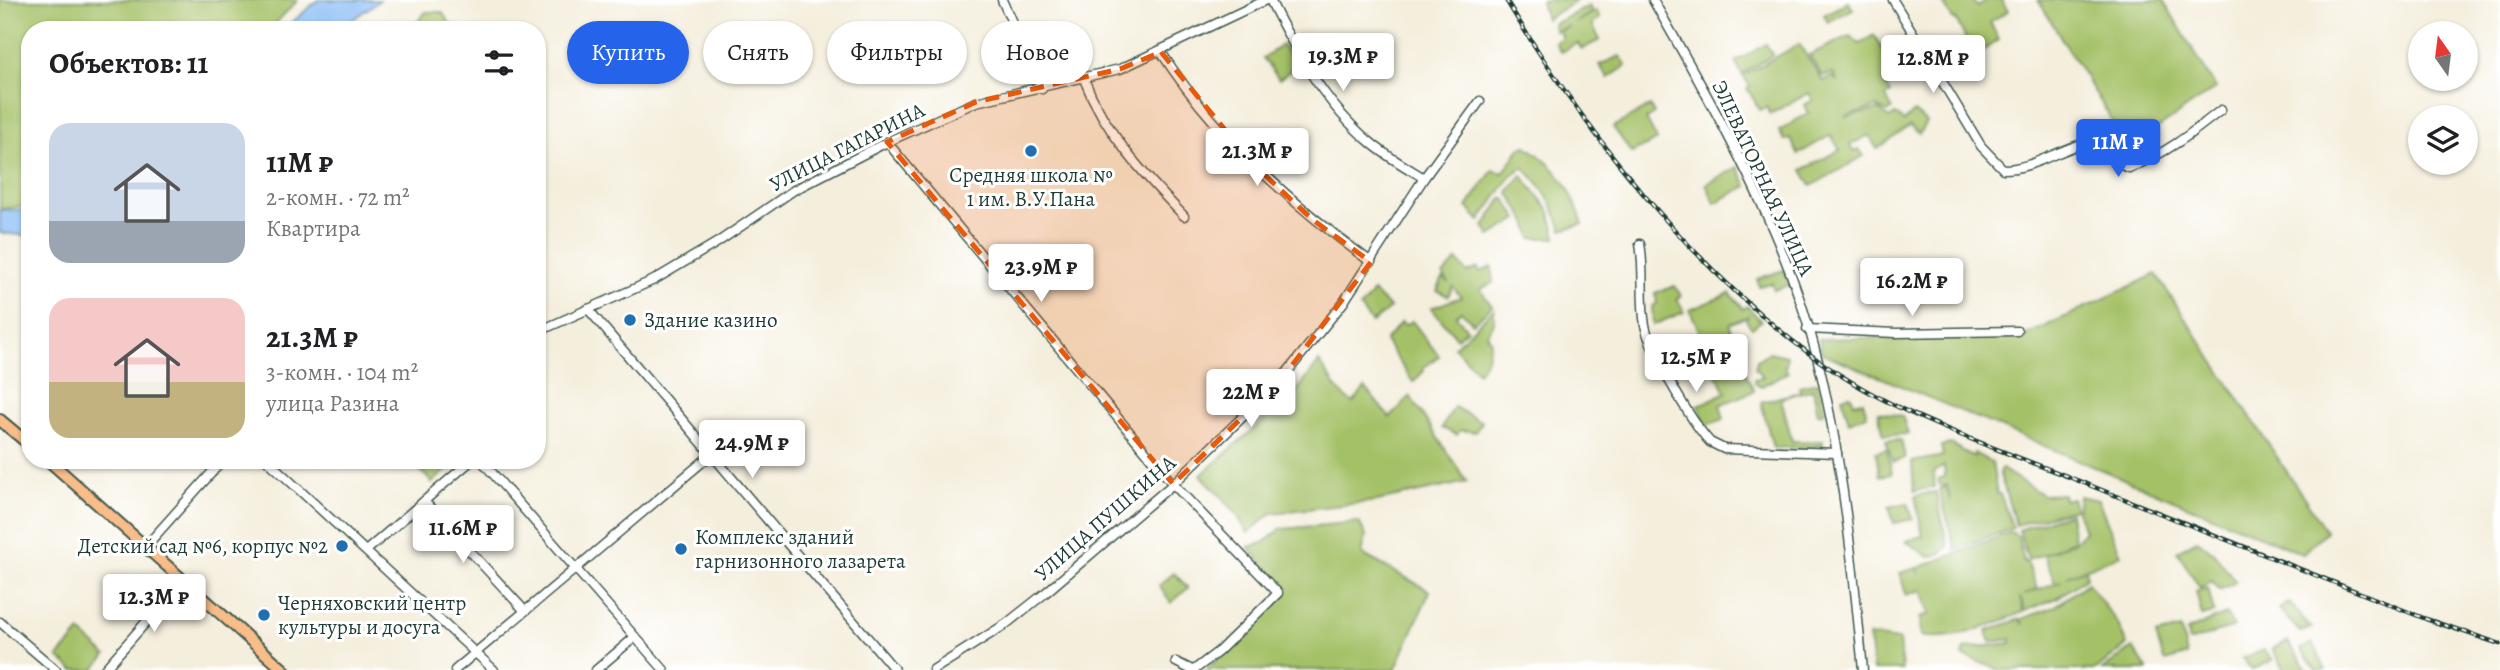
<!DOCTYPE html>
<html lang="ru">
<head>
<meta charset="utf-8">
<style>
  :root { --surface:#fff; --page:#f6f6f6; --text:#202124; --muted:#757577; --accent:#2563eb }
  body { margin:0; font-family:Alegreya,serif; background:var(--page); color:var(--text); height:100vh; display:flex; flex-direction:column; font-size:26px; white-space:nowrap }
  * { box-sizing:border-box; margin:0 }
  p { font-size:23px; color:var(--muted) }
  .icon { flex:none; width:38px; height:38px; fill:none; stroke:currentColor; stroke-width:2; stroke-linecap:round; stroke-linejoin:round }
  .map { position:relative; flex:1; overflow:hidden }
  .details { position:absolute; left:21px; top:21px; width:525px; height:448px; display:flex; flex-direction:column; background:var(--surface); border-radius:28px; box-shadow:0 2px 5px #0004 }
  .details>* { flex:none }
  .banner { position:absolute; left:567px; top:21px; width:665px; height:63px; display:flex; gap:14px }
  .needle { width:46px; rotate:346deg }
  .fabs { position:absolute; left:2408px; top:21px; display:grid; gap:14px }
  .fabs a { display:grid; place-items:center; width:70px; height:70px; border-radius:50%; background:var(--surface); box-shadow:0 2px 5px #0004; font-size:35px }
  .price { position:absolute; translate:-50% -60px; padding:0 16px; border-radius:7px; background:#fff; color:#222; font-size:23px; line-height:46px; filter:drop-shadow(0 2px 4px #0008) }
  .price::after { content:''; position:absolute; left:50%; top:42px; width:21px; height:16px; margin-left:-10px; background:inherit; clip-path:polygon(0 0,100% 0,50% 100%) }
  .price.on { background:var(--accent); color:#fff }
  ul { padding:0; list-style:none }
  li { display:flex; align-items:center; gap:21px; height:175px; padding:0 28px }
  li span { display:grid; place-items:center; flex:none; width:196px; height:140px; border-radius:21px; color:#555 }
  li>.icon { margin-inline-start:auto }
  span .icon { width:84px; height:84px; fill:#fffc; stroke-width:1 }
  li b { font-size:30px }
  h2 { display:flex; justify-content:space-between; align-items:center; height:84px; padding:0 28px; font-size:30px }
  .chip { padding:0 24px; border-radius:32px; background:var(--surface); box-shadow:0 2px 5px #0004; font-size:24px; line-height:63px }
  .chip.on { background:var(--accent); color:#fff }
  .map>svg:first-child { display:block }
  .green { fill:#a5c168; stroke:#627f4e; stroke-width:2 }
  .water { fill:#87bcf5; stroke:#537c94; stroke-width:2 }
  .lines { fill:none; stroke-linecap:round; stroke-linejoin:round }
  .minor-casing { stroke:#3f584d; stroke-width:11 }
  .major-casing { stroke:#3f584d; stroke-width:14 }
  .minor { stroke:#fff; stroke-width:8 }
  .major { stroke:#f8bd89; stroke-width:10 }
  .rail-casing { stroke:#1f3d34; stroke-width:4.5 }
  .rail { stroke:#fff; stroke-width:2; stroke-dasharray:5; stroke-linecap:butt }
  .marked { fill:#e8590c; fill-opacity:0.2; stroke:#e8590c; stroke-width:5; stroke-dasharray:14 9; stroke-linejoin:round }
  .poi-dot { fill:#1f6fb2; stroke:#fff; stroke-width:2.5 }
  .labels { text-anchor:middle; stroke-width:6; stroke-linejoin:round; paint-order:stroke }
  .street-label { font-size:21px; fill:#1f3d34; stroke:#fff }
  .poi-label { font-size:21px; fill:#1f3d34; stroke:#fff; text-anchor:start }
</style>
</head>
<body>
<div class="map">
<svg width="2500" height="670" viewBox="0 0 2500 670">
  <rect width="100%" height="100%" fill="#fff"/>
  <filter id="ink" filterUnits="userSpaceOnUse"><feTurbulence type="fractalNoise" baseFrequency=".0143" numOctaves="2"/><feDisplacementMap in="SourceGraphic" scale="14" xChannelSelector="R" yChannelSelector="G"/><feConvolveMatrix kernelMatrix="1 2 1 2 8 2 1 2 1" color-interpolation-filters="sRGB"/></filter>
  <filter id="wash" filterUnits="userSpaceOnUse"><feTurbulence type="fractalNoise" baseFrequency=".00686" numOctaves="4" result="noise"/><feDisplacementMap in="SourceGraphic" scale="28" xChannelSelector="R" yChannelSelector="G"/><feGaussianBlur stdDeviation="1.57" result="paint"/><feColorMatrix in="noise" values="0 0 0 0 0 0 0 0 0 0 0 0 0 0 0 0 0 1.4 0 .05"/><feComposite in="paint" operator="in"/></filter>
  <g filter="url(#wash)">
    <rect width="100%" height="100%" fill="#f4eedc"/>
    <g class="green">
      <polygon points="0,0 298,0 269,30 30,30 30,205 0,209"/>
      <polygon points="1544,0 1575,0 1576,1 1546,19 1541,2"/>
      <polygon points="1941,0 1973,0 1977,7 1989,0 2001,0 2008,11 1990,22 1999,40 1974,56 1956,19 1953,20"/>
      <polygon points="2038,0 2163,0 2216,88 2129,148"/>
      <polygon points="1848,2 1853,9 1828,22 1824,15"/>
      <polygon points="1589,6 1592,12 1575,23 1596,11 1600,18 1592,24 1600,40 1582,49 1577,43 1561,52 1555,42 1562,38 1559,31 1570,26 1555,31 1553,24"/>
      <polygon points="426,12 442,12 454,30 410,30"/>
      <polygon points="1874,35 1886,55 1893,52 1902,70 1883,80 1891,93 1886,97 1892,109 1887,112 1876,107 1844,117 1879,110 1889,118 1895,114 1904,122 1914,112 1926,122 1919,134 1910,126 1877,149 1869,135 1850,145 1853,152 1859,149 1864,156 1811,186 1802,170 1840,150 1831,135 1798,154 1790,138 1784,140 1779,131 1808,113 1804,105 1813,100 1809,93 1770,114 1767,107 1760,110 1747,88 1750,86 1743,76 1799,44 1823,81 1833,76 1837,82 1833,73 1822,76 1809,55 1850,36 1860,44"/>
      <polygon points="1766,44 1773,55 1742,74 1735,62"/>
      <polygon points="1282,45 1297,65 1279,79 1263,58"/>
      <polygon points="1620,56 1626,66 1608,78 1599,65"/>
      <polygon points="1650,106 1654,114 1646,119 1657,140 1632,153 1613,127"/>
      <path d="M1526 146C1558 167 1571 187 1583 224L1562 230C1554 206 1542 184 1523 167L1511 176 1480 221 1467 207 1493 170 1503 173 1521 147Z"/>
      <polygon points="1738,167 1747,186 1715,203 1706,184"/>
      <polygon points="1522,175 1550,212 1556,238 1532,238 1527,222 1508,192"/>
      <polygon points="1502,199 1505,199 1518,219 1490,236 1484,226"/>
      <polygon points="1457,260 1467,273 1478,268 1480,272 1492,267 1493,283 1480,289 1492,306 1473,323 1461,311 1456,316 1467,329 1457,338 1431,308 1461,297 1453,287 1448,296 1437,291 1443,278 1449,283 1443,275"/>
      <polygon points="1784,270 1789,285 1774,290 1772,283 1759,286 1757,279"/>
      <polygon points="2156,274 2326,531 2303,554 1822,353 1819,339 2029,334"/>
      <polygon points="1675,286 1681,296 1677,298 1684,312 1653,325 1652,306 1657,304 1655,293"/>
      <polygon points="1373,292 1390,308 1372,323 1360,308"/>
      <polygon points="1730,293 1743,309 1747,306 1761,321 1752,328 1746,320 1748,316 1729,324 1731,331 1704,342 1690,310"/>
      <polygon points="1494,309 1494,322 1487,334 1491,340 1486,361 1478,372 1454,347"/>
      <polygon points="1412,321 1439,356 1423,368 1424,371 1413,382 1385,341 1401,322 1405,325"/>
      <polygon points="1769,352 1787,356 1785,369 1788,372 1762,386 1755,384 1754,379 1763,377 1755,368 1757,360"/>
      <polygon points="1739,358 1754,391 1720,405 1724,419 1706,425 1698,406 1726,392 1714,370"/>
      <polygon points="1319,362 1340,392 1353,403 1365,388 1390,418 1410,396 1467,482 1377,501 1272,513 1248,533 1233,509 1201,475 1298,390"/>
      <polygon points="1818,382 1825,412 1818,414 1813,389 1781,398 1792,441 1823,441 1823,446 1773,448 1761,402 1800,392 1799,386"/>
      <polygon points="1851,395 1854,403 1863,401 1867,415 1849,422 1842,397"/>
      <polygon points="1454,407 1482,422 1475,432 1460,430 1457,435 1442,428"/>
      <polygon points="1878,412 1902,416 1908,434 1884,435"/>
      <polygon points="1901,440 1905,458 1893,462 1886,441"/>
      <polygon points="1950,444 1974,457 1974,453 1992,463 1997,494 2000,494 2013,528 1955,549 1939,489 1946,487 1950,501 1947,485 1940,486 1938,479 1945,477 1944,466 1934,472 1934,487 1914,491 1912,462 1943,456 1941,446"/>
      <polygon points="1887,449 1892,474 1880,476 1876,452"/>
      <polygon points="417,460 458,460 432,483 414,463"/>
      <polygon points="2002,469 2043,495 2063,494 2064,500 2072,498 2075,509 2016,525 1999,472"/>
      <polygon points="1936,492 1948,547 1941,553 1929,557 1906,541 1923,536 1915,496"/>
      <path d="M2079 496 2098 500 2121 555 2067 576 2085 569 2087 577 2057 598 2025 611 2020 597 2023 612C1991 625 1955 642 1921 636L1920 617 1930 614 1921 590 1906 595 1900 573 1916 568 1919 574 1918 568 2011 532 2018 536 2024 562H2027L2037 589 2024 595 2061 581 2055 583 2044 554 2028 560 2019 530 2070 513 2074 540 2045 554 2075 542 2084 531 2077 511Z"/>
      <polygon points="1908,503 1913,519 1894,523 1889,507"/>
      <polygon points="1359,522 1366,536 1362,554 1430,591 1395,670 1206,670 1287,593 1248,547 1263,543 1281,529"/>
      <polygon points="2197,540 2214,553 2236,582 2220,590 2212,581 2200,588 2177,551"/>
      <polygon points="1174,573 1188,588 1171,603 1159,586"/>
      <polygon points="2088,583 2118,624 2127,645 2096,670 2000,670 1963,656 1965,649 2011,643 2011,639 1991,642 1987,631 2020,619 2023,625 2021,619 2054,607"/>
      <polygon points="2208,588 2214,613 2202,616 2196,591"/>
      <polygon points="2289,603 2312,628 2300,632 2279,609"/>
      <polygon points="2226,614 2234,627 2189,642 2187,631"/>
      <polygon points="2181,629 2187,655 2164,661 2156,635"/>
      <polygon points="80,632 106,655 94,670 73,670 58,657"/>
      <polygon points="1869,636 1899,640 1902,670 1873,670"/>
      <polygon points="2288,641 2307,670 2285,670 2272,649"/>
      <polygon points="2312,643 2326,670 2316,670 2301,649"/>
      <polygon points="2133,648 2148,670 2102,670"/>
      <polygon points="2264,650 2273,660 2252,670 2242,658"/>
    </g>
    <g class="water">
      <polygon points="318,0 380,0 338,30 283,30"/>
      <polygon points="0,210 30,210 30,236 0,233"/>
    </g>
  </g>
  <g filter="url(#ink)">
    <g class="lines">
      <g class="minor-casing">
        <g id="minor">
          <polyline points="1002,0 1042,89"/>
          <path d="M1270 0C1295 50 1326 106 1370 142 1386 156 1406 167 1424 178"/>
          <path d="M1653 0C1718 114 1786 232 1818 361 1843 462 1853 567 1863 670"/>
          <path d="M1893 0 1981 146 2003 169C2038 169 2065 143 2100 141L2119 164 2129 168C2164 155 2192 133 2221 110"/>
          <path d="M1161 52C1215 136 1291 204 1371 262"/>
          <path d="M1084 79C1105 133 1144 175 1184 216"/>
          <polyline points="887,142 1173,484 1278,593 1219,651 1194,670"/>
          <path d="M1640 244C1645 271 1640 298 1645 325 1650 352 1691 421 1710 442L1724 449 1837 453"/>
          <polyline points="588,309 895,670"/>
          <polyline points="1807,329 1896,333 2017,331"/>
          <polyline points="537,332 654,280 718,242 794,190 887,142 976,102 1120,69 1266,0"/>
          <polyline points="267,460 494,670"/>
          <polyline points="481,460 664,670"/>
          <polyline points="424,501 524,610"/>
          <polyline points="146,546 223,460"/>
          <polyline points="367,550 472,460"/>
          <polyline points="0,622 56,670"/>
          <polyline points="1176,662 1192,670"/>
          <polyline points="104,670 183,580"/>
          <polyline points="455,670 712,454"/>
          <polyline points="596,670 635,637"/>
          <polyline points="933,670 1006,624 1044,594 1173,484 1280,381 1343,303 1424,178 1480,101"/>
        </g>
      </g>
      <g class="major-casing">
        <g id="major">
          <polyline points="0,420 30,445"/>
          <polyline points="48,460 284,670"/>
        </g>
      </g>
      <use href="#minor" class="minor"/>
      <use href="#major" class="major"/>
      <g class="rail-casing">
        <path id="rail" d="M1506 0C1586 133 1690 266 1815 358 1891 413 1982 443 2069 477 2188 525 2307 572 2426 619L2500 644"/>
      </g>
      <use href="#rail" class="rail"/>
    </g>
  </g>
  <path class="marked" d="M1161 52 1254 165 1313 220 1371 262 1280 381 1173 484 887 142 976 102 1120 69Z"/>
  <g class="poi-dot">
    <circle cx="1031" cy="151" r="7"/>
    <circle cx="630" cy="320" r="7"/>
    <circle cx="342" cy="546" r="7"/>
    <circle cx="681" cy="549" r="7"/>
    <circle cx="264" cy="615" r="7"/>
  </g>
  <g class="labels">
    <g class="street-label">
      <text transform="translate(847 147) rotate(-27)" y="7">УЛИЦА ГАГАРИНА</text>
      <text transform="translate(1763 178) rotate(65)" y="7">ЭЛЕВАТОРНАЯ УЛИЦА</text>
      <text transform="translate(1105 518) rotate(-41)" y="7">УЛИЦА ПУШКИНА</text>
    </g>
    <g class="poi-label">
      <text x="1031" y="182" text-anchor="middle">Средняя школа №<tspan x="1031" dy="24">1 им. В.У.Пана</tspan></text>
      <text x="644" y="327">Здание казино</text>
      <text x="695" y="544">Комплекс зданий<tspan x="695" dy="24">гарнизонного лазарета</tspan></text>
      <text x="328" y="553" text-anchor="end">Детский сад №6, корпус №2</text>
      <text x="278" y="610">Черняховский центр<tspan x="278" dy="24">культуры и досуга</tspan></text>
    </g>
  </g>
</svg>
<div class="fabs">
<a><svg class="needle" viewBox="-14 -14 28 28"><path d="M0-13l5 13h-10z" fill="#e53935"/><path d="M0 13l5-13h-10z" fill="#757577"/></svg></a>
<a><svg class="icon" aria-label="layers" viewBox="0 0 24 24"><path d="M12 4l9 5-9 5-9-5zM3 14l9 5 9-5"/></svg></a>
</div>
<b class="price" style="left:1343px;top:93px">19.3M ₽</b>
<b class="price" style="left:1933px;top:95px">12.8M ₽</b>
<b class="price on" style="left:2118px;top:179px">11M ₽</b>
<b class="price" style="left:1257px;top:188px">21.3M ₽</b>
<b class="price" style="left:1041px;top:304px">23.9M ₽</b>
<b class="price" style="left:1912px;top:318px">16.2M ₽</b>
<b class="price" style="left:1696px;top:394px">12.5M ₽</b>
<b class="price" style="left:1251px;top:429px">22M ₽</b>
<b class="price" style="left:752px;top:480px">24.9M ₽</b>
<b class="price" style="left:463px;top:565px">11.6M ₽</b>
<b class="price" style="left:154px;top:634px">12.3M ₽</b>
<div class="banner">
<a class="chip on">Купить</a>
<a class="chip">Снять</a>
<a class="chip">Фильтры</a>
<a class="chip">Новое</a>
</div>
<section class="details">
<h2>Объектов: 11<svg class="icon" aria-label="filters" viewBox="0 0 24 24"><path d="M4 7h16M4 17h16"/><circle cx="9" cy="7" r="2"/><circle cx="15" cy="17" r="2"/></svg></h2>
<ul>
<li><span style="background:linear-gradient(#c9d6e8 70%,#9aa5b1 0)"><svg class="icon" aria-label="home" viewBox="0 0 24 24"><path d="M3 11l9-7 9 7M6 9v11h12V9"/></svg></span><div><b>11M ₽</b><p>2-комн. · 72 m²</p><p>Квартира</p></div></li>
<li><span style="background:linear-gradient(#f6c9c9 60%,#c2b280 0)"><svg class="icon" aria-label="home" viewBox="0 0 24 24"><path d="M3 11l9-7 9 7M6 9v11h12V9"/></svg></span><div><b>21.3M ₽</b><p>3-комн. · 104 m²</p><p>улица Разина</p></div></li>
</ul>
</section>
</div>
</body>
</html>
